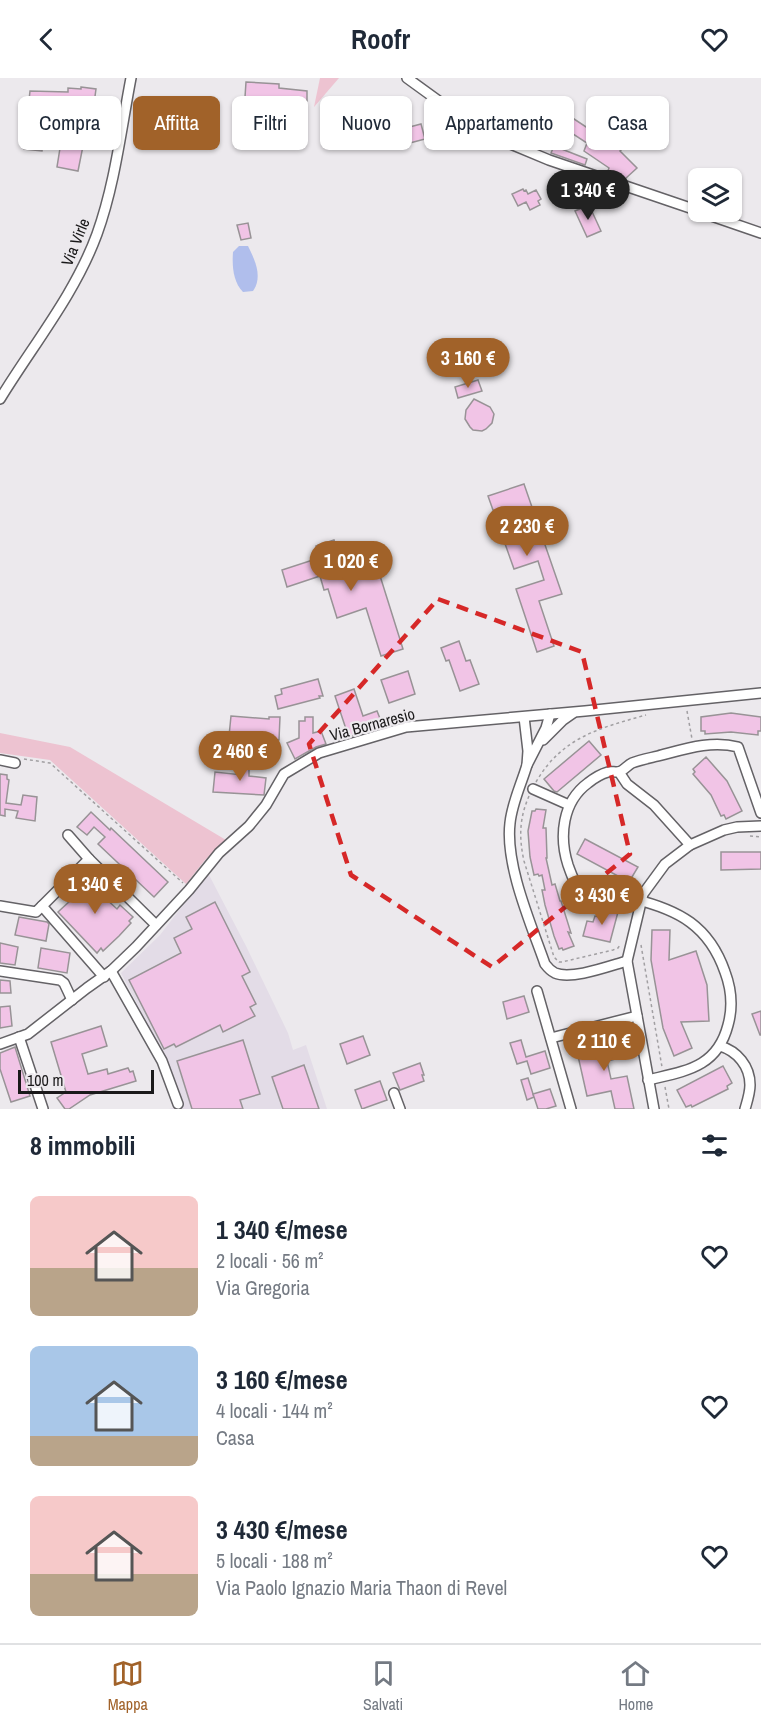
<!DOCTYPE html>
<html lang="it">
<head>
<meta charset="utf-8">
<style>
  :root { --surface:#fff; --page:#f6f6f7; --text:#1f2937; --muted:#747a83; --line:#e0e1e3; --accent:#a16229 }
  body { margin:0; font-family:"Archivo Narrow",sans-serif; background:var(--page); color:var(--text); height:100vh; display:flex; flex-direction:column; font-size:22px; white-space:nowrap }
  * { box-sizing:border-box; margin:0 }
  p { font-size:20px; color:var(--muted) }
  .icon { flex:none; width:33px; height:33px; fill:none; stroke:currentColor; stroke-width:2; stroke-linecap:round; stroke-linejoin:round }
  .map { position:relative; height:1031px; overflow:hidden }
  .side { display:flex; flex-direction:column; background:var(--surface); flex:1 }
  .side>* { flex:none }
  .banner { position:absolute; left:18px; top:18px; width:726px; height:54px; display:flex; gap:12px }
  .fabs { position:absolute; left:688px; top:90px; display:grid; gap:12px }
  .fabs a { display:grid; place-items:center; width:54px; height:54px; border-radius:9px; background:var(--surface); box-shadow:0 2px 4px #0004; font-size:30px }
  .scale { position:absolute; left:18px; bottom:15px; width:136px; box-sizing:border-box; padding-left:6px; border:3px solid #1a191a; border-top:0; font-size:16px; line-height:21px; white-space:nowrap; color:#1a191a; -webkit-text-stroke:4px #ece9ed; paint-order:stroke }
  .price { position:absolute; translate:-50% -51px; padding:0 14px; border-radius:21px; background:var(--accent); color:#fff; font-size:20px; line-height:39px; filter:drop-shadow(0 2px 3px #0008) }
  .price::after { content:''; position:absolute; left:50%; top:36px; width:18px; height:14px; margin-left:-9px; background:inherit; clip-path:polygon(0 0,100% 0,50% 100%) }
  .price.selected { background:#222; color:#fff }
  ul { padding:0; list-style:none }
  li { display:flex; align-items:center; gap:18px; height:150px; padding:0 30px }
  li span { display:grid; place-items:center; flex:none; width:168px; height:120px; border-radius:9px; color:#555 }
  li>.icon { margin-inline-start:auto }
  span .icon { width:72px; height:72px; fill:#fffc; stroke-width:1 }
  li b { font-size:26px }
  h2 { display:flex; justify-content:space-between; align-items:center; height:72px; padding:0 30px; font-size:26px }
  .pill { padding:0 21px; border-radius:9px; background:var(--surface); box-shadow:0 2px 4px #0004; font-size:21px; line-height:54px }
  .pill.selected { background:var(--accent); color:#fff }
  header { display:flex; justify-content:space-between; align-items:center; height:78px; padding:0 30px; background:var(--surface); font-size:27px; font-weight:800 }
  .dock { display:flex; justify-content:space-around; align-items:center; height:84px; border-top:2px solid var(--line); background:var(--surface); font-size:16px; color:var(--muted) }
  .dock a { display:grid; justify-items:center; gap:3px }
  .dock .selected { color:var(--accent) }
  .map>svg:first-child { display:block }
  .built { fill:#e3dce7 }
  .green { fill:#edc3d1 }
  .water { fill:#b0beec }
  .building { fill:#f1c4e6; stroke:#989396; stroke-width:1.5 }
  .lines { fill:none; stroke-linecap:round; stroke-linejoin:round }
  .minor-casing { stroke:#646266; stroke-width:12 }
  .path { stroke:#a19fa2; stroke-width:1.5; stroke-dasharray:3 3; stroke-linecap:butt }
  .minor { stroke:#fff; stroke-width:9 }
  .marked { fill:none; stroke:#d62828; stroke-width:4.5; stroke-dasharray:12 8; stroke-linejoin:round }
  .labels { text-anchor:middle; stroke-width:4.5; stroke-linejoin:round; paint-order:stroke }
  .street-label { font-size:16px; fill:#1a191a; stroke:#ece9ed }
</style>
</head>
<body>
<header><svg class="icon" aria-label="back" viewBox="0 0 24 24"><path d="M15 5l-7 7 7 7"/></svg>Roofr<svg class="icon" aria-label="heart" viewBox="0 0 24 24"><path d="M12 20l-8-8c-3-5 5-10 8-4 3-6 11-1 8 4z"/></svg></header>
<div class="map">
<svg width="761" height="1031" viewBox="0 0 761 1031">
  <rect width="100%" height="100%" fill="#ece9ed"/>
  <polygon class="built" points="208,795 246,868 288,955 293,972 306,967 327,1031 169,1031 183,1026 170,989 121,895 160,857"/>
  <g class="green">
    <polygon points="320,0 339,0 314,29"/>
    <polygon points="0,655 70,669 226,762 205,782 186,806 50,682 0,675"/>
  </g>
  <path class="water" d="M239 168H248C255 182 263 199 253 213L243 214C233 204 232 188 233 174Z"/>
  <g class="building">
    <polygon points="246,4 279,6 279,10 307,13 307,23 245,19"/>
    <polygon points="81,9 96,11 93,33 69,30 67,43 35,39 33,57 44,58 42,73 24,71 30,13 68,14 68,10 81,11"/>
    <polygon points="565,35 621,72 620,73 637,90 625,101 607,95 609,90 584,73 587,65 564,50 554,64 548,60"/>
    <polygon points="421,46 425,61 406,66 402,51"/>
    <polygon points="61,64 83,68 78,93 57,89"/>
    <polygon points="554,68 587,81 585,87 551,75"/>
    <polygon points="523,111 524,113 526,112 528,116 536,112 541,121 538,123 540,127 530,132 526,124 518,128 512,116"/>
    <polygon points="589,127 601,153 587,159 575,133"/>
    <polygon points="248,145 251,160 241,162 237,147"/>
    <polygon points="478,302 482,313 458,320 455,309"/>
    <polygon points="474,321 490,329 494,336 492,345 486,351 482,353 473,352 470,349 465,341 466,332"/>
    <polygon points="524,406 562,516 539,523 554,568 537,574 516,511 544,502 538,483 514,491 488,418"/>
    <polygon points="334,462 345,494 376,485 403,571 381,578 366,530 337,540 328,511 324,512 320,498 287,509 282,492 319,480 316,468"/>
    <polygon points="459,563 466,583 470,582 479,606 460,613 449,582 446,583 441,570"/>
    <polygon points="408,593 415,616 389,625 381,602"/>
    <polygon points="318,601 323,618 319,618 320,620 278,631 275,618 282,616 281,611"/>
    <polygon points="354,611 363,638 377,633 383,648 339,662 336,654 346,651 335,618"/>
    <polygon points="731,635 761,639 761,653 758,653 758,657 731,654 705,656 705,653 701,653 701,639"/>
    <polygon points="231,638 269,641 269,639 280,639 279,662 229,658"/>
    <polygon points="305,639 313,639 313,655 321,653 326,666 316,669 295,681 287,665 299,660 299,643 305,643"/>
    <polygon points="589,663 601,677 557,714 554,713 544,701"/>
    <polygon points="706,679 727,703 742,733 726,741 724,737 721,738 711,717 693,696 695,694 693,691"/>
    <polygon points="241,680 249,680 249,698 266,700 264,717 213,714 215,694 242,697"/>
    <polygon points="0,696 7,697 7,701 9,702 6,725 21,727 23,717 37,719 35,743 16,740 18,733 5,731 5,738 0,737"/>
    <polygon points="536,731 546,732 543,750 546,750 547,780 546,780 552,807 555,806 560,823 561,823 571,855 568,854 574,868 563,872 562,870 559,871 554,858 545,827 542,812 545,812 542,797 539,798 538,796 534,797 530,779 528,753 532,733 535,733"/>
    <polygon points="91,734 110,752 111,750 168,804 154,819 98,766 105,759 94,749 87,757 77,749"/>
    <polygon points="585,761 638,789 629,804 577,776"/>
    <polygon points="721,774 761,774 761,791 721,792"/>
    <polygon points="89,799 92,802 95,799 108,811 103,816 105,818 104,819 117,831 120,827 133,839 129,843 131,845 119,858 103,873 101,870 97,875 58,834 72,821 69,819"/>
    <polygon points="215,824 250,894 242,898 256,926 250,929 255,938 223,954 220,947 176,969 174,966 164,971 129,902 181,875 174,860 192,851 186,839"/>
    <polygon points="602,830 618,834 610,864 583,858 587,843 593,844 595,838 600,839"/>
    <polygon points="19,839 47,844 49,846 46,863 15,857"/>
    <polygon points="652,852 670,852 669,882 696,873 707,907 709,943 681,944 692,970 674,978 663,950 651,882"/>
    <polygon points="0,865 18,869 15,887 0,885"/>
    <polygon points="41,870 70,875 67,895 38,890"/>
    <polygon points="0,902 10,903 11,915 0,915"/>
    <polygon points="524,918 529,934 507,941 503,924"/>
    <polygon points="10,928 12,948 0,950 0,929"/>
    <polygon points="761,933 761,957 760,957 752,936"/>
    <polygon points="101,948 107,968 82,976 88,996 107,991 108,996 128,990 130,994 133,993 136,1003 90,1017 69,1031 65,1031 57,1020 66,1014 51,964"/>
    <polygon points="363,958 370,977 347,986 340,966"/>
    <polygon points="619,959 624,979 607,983 611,1001 627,998 634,1031 615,1031 611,1013 587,1018 576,969"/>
    <polygon points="243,962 260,1016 240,1022 243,1031 192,1031 177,983"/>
    <polygon points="521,962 526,979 545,973 550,990 531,996 527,983 517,986 510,965"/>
    <polygon points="15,969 30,1018 11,1024 0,991 0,975"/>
    <polygon points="420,985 424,997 422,997 424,1003 400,1012 393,995"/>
    <polygon points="304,987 319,1031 283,1031 272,999"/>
    <polygon points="723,988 732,1005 727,1008 728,1011 692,1029 691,1027 686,1029 677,1012"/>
    <polygon points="528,1000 534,1019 527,1022 521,1002"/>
    <polygon points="380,1003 387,1022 362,1031 355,1012"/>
    <polygon points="550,1011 556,1028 546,1031 538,1031 533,1016"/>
  </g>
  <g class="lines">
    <g class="minor-casing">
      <g id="minor">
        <polyline points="407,0 469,45 508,65 549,82 699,133"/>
        <polyline points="700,134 761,155"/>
        <path d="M0 321C33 267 75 216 97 156 115 106 121 52 131 0"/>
        <polyline points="524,639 528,673 527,687 546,650 550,636"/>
        <polyline points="543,662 563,642 573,635"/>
        <polyline points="0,682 15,685"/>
        <path d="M527 687C521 707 512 725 510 745 505 787 531 846 545 886 548 890 551 893 555 895 572 902 609 888 627 883"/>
        <polyline points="619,694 627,706 654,727 690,767"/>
        <polyline points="533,711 569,727"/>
        <polyline points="68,757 89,781"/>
        <polyline points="0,828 36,834 89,781 156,847"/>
        <polyline points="42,828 104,899"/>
        <polyline points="0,893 60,902 64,905 72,922"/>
        <polyline points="111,893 162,983 178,1026"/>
        <polyline points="537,913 571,1031"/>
        <polyline points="19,959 43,1031"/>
        <polyline points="551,960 637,938"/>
        <polyline points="0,966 28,956 87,910 111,893 136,869 189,812 219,775 249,748 266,727 284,696 319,675 406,649 585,633 761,615"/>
        <path d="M720 968C737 973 750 988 750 1007 750 1015 747 1024 745 1031"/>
        <path d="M648 1002C685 993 717 990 728 947 733 929 731 910 725 894 709 848 679 832 634 821 619 818 593 820 581 811 574 806 571 795 568 787 559 759 562 724 588 705 593 701 601 696 608 694 612 693 617 695 621 693 625 691 628 687 632 685 640 682 650 680 658 678 685 671 711 662 738 669L761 735"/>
        <polyline points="394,1015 400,1031"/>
        <polyline points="654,1031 627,883 643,816 665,786 690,767 724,752 737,749 761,748"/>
      </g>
    </g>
    <g class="path">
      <polyline points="687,633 692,661"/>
      <polyline points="24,681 50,685 183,805"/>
      <path d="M536 704C562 659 600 650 646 637"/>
      <path d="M529 718C519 741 519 760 524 783L554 879 559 884H562L613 872 618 870 620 867"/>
      <polyline points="750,758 761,759"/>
      <polyline points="641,867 662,989"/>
      <polyline points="665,1009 669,1031"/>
    </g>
    <use href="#minor" class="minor"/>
  </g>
  <path class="marked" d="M438 521 582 574 630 776 492 889 351 797 309 666Z"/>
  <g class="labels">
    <g class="street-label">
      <text transform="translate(75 164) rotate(-68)" y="6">Via Virle</text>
      <text transform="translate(372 646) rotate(-15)" y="6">Via Bornaresio</text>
    </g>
  </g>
</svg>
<div class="fabs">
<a><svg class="icon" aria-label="layers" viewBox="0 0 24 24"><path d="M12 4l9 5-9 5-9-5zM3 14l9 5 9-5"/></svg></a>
</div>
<div class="scale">100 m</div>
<b class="price selected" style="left:588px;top:143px">1 340 €</b>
<b class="price" style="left:468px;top:311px">3 160 €</b>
<b class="price" style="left:527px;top:479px">2 230 €</b>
<b class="price" style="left:351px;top:514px">1 020 €</b>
<b class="price" style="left:240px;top:704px">2 460 €</b>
<b class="price" style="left:95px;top:837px">1 340 €</b>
<b class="price" style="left:602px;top:848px">3 430 €</b>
<b class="price" style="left:604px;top:994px">2 110 €</b>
<div class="banner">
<a class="pill">Compra</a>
<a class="pill selected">Affitta</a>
<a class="pill">Filtri</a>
<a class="pill">Nuovo</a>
<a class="pill">Appartamento</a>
<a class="pill">Casa</a>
</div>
</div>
<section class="side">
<h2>8 immobili<svg class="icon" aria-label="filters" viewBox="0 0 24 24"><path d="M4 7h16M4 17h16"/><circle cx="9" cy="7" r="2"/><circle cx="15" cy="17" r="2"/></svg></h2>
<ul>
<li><span style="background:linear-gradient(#f6c9c9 60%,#b9a48a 0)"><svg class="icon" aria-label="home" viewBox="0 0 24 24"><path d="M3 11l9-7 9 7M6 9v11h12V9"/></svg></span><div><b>1 340 €/mese</b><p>2 locali · 56 m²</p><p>Via Gregoria</p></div><svg class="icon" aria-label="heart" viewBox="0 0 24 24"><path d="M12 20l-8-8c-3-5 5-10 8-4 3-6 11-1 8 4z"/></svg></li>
<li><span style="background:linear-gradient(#a9c7e8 75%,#b9a48a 0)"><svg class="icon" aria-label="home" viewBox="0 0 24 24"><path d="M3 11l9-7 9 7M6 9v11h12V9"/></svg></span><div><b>3 160 €/mese</b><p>4 locali · 144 m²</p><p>Casa</p></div><svg class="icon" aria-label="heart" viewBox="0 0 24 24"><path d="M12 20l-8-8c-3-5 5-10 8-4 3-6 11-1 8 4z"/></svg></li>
<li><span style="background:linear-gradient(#f6c9c9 65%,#b9a48a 0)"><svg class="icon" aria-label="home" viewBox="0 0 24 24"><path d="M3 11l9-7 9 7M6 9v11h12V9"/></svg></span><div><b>3 430 €/mese</b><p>5 locali · 188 m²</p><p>Via Paolo Ignazio Maria Thaon di Revel</p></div><svg class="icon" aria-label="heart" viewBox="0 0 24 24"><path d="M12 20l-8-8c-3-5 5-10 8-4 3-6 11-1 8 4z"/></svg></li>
</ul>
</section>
<nav class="dock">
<a class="selected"><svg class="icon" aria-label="map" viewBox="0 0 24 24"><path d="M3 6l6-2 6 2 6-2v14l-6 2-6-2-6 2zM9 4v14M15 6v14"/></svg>Mappa</a>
<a><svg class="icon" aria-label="saved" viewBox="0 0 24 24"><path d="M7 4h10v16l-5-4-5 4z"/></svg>Salvati</a>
<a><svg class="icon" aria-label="home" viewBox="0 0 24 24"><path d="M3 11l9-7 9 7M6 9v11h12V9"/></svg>Home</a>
</nav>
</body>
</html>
